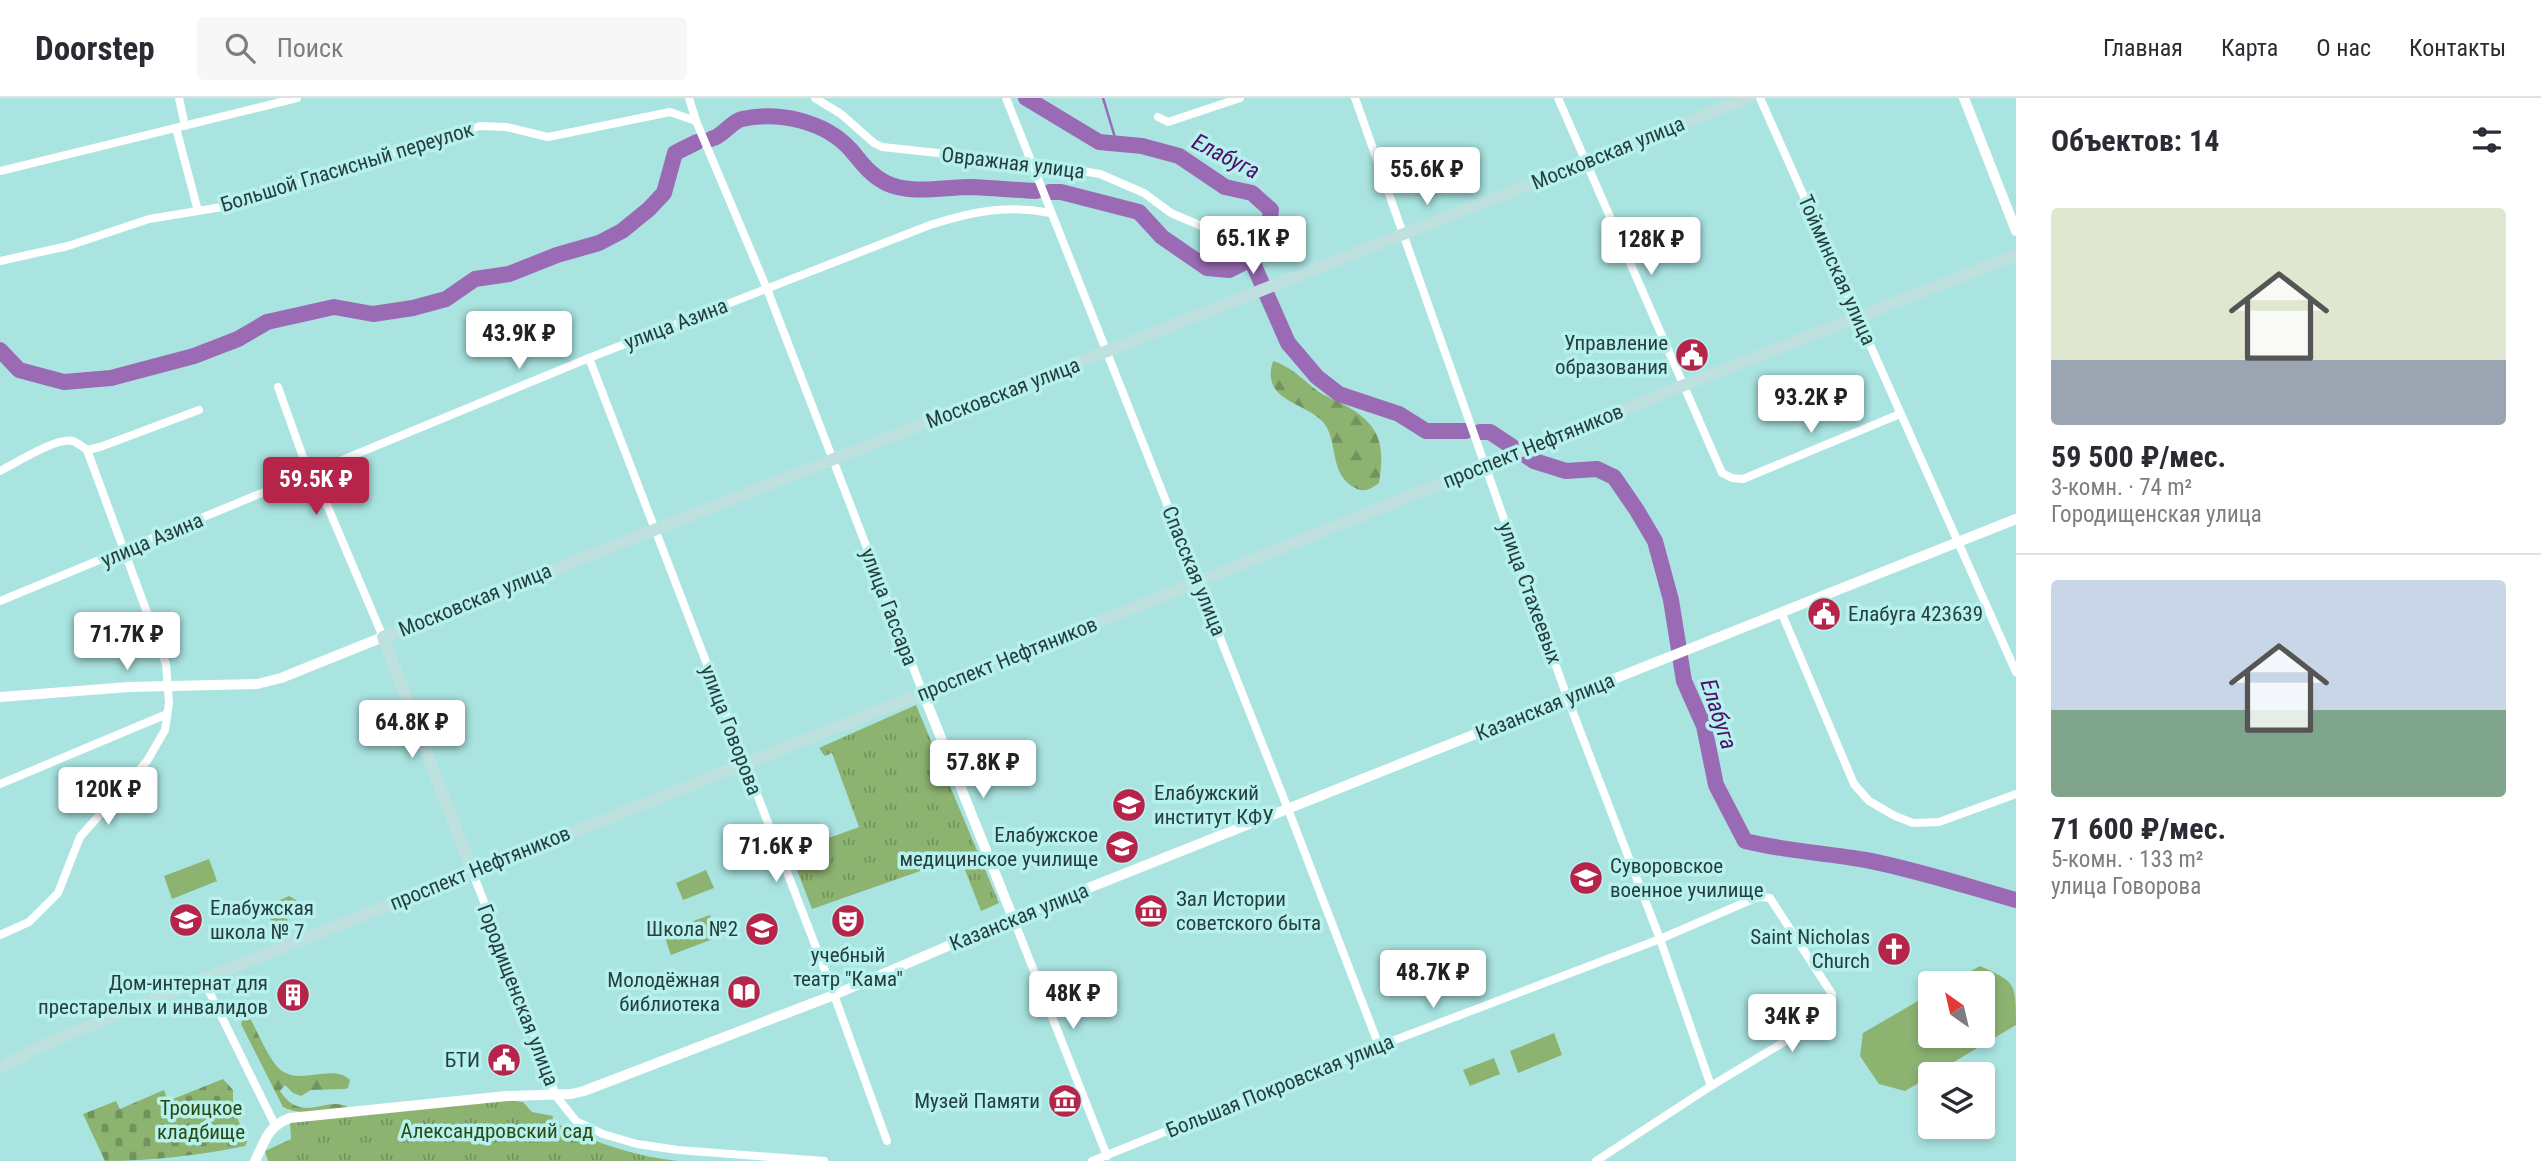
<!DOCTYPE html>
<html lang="ru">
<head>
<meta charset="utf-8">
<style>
  :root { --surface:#fff; --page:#f7f7f7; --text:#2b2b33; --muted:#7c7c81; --line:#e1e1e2; --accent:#b62449 }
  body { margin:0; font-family:"Roboto Condensed",sans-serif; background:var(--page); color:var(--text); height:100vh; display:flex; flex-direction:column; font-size:26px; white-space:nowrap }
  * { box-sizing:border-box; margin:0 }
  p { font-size:23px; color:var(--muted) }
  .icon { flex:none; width:38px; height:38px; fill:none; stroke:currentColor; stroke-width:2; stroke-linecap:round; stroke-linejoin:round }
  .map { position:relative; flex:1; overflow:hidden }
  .panel { display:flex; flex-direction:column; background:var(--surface); width:525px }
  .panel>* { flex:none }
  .needle { width:46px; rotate:326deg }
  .controls { position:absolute; left:1918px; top:873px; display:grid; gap:14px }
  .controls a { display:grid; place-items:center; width:77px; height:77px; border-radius:7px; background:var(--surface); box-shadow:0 4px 10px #0003; font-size:35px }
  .price { position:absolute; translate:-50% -60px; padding:0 16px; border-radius:7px; background:#fff; color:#222; font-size:23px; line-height:46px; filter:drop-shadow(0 2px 4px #0008) }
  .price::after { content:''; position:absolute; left:50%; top:42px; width:21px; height:16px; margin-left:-10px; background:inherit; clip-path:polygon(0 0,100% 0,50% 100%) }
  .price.selected { background:var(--accent); color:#fff }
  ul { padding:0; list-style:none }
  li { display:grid; align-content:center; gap:14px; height:371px; padding:0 35px }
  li+li { border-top:2px solid var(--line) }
  li span { display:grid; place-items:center; height:217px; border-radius:7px; color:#555 }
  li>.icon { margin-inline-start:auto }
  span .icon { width:126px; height:126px; fill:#fffc; stroke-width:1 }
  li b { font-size:30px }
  h2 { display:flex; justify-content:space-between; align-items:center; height:84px; padding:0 35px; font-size:30px }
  header { display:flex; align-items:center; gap:42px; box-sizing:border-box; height:98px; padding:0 35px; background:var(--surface); border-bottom:2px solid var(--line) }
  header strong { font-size:33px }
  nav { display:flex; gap:38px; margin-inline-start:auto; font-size:24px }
  .search { width:490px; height:63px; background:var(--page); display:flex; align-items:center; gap:18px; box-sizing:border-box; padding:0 24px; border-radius:7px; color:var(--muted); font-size:26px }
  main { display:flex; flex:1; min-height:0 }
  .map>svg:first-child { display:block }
  .grass { fill:#8db371 }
  .forest { fill:url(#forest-firs) }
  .cemetery { fill:url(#cemetery-stones) }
  .park { fill:url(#park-tufts) }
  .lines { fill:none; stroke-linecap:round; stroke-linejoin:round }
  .stream { stroke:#9a6bb4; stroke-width:2.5 }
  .river { stroke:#9a6bb4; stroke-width:16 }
  .minor { stroke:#fff; stroke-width:8 }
  .tertiary { stroke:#fff; stroke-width:10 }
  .secondary { stroke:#bee1e0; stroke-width:12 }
  .labels { text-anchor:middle; stroke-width:7; stroke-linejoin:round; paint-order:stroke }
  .street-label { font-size:21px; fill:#263e3d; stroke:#b6f1ee }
  .poi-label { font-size:21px; fill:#263e3d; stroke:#b6f1ee; text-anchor:end }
  .park-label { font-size:21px; fill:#2c4911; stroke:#b6f1ee }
  .water-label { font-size:23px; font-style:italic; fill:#4e0e69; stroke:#b6f1ee }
</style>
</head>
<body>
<header>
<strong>Doorstep</strong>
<div class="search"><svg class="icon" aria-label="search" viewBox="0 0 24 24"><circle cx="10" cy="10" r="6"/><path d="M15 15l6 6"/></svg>Поиск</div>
<nav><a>Главная</a><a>Карта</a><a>О нас</a><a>Контакты</a></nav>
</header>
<main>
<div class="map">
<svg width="2016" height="1063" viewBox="0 0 2016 1063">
  <defs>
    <pattern id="forest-firs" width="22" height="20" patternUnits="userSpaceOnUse" patternTransform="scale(1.75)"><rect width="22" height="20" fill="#8db371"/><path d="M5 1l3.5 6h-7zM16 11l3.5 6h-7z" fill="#73935e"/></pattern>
    <pattern id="cemetery-stones" width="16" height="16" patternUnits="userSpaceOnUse" patternTransform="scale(1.75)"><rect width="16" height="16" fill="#8db371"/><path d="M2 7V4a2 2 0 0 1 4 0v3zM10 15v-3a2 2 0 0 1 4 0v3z" fill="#73935e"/></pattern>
    <pattern id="park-tufts" width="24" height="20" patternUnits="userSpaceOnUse" patternTransform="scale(1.75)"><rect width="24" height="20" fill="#8db371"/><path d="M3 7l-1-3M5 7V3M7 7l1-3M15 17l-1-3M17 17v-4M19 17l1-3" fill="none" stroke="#73935e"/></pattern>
  </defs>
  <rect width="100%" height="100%" fill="#a9e4e1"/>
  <g class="grass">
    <polygon points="209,761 217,783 172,801 164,778"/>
    <polygon points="706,772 714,790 683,802 676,785"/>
    <polygon points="710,817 718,839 671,857 663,834"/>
    <path d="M1980 868C2016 884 2016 885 2016 927L1905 993 1879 986 1860 958 1863 935 1930 896V938H1983V886L1949 885Z"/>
    <polygon points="1554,935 1562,957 1518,975 1510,953"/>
    <polygon points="1494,960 1500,976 1470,988 1463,972"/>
  </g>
  <g class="forest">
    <path d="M1273 263C1291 268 1304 283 1319 294 1330 301 1343 305 1353 312 1383 331 1384 353 1379 385 1371 391 1364 395 1355 390 1330 376 1338 349 1326 328 1312 304 1259 306 1273 263Z"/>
    <polygon points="289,798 296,802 298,806 287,818 288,826 281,830 271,823 269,812 272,806"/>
    <path d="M244 919 251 922C258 935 271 966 282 973 303 987 333 965 350 982L348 990 345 991 311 992 301 998 293 995 285 987 280 993C302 1027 326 997 348 1009 328 1012 302 1019 283 1009L241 926Z"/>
  </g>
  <path class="cemetery" d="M223 981 233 992V1009L247 1044 245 1048C202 1057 149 1063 105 1063L83 1016 116 1003 120 1011 164 992 168 1003Z"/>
  <g class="park">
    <polygon points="916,607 999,805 981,813 960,759 812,811 790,754 859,729 832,655 825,658 819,650"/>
    <path d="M509 1002 523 1004 532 1014 553 1018 552 1026 564 1028V1030C600 1046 638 1059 678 1063H268L265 1053 291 1041 290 1024Z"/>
  </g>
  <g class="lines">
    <polyline class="stream" points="1103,0 1117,46"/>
    <g class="river">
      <path d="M1026 0 1099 44 1142 48 1179 58 1225 89 1252 95 1271 112C1270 132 1258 143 1251 161L1288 245 1317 279 1339 296 1399 316 1426 333H1466"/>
      <path d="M711 41C724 38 730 24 742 21 779 13 825 23 851 52 862 65 870 77 886 85 911 97 944 89 971 89 993 90 1014 92 1036 93"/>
      <polyline points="1050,94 1061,94 1139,114 1162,139 1207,170 1229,172 1251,161"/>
      <polyline points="0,252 19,272 64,284 111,280 194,258 238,241 267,224 334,209 373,216 413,210 446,201 475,181 509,176 557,157 599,145 622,133 649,111 664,95 675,55 697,44"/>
      <path d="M1480 334H1490L1534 363 1566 373 1597 371 1614 379 1636 411 1655 443 1671 502 1684 583 1704 628 1716 687 1745 743C1785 753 1826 755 1866 762 1917 772 1966 788 2016 802"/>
    </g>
    <g class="minor">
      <polyline points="179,0 185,28"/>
      <polyline points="689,0 696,23 767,191 923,595"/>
      <polyline points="815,0 841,16 874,45 882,49 1033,65 1100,76 1144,95 1171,115 1213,133"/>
      <polyline points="1006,0 1288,711 1379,948"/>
      <polyline points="1355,0 1567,599 1660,841 1711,988"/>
      <polyline points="1558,0 1722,375 1732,380 1743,381 1900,316"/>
      <polyline points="1760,0 2016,574"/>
      <polyline points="1158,19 1168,24 1240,0"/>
      <polyline points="176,30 198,113"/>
      <polyline points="0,73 297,0"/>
      <polyline points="0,163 68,148 149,121 222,109 480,28 506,29 548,39 670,14 696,23"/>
      <polyline points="589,260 829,883 887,1043"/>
      <polyline points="278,289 303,359 313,374 383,539"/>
      <path d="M0 373C16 365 56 339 73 343 78 345 83 349 87 352L100 349 199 312"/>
      <path d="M0 503 589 260 930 127C971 114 1007 106 1050 115"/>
      <polyline points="1782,516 1854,686 1869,703 1895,718 1913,725 1939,724 2016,696"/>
      <polyline points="0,686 167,616"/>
      <polyline points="472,773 529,920 556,998 576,1023 603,1036 637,1046 678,1052 824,1063"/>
      <polyline points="1013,820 1107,1058"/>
      <polyline points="0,837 29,824 58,795 80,739 147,663 165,632 169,605 166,566 87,352"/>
      <polyline points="203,881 275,1027"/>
      <polyline points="1092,1063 1379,948 1660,841 1753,801 1760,799 1770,800 1832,896 1832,915 1711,988 1596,1063"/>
    </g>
    <g class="tertiary">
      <polyline points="1964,0 2016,133"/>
      <polyline points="923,595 1013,820"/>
      <polyline points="0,599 129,589 257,586 281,580 383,539"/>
      <path d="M255 1063C265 1044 267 1028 290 1020L507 998 571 996 584 993 834 897 1013 820 2016 421"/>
    </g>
    <g class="secondary">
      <polyline points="472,773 383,539 1748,0"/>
      <polyline points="0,969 34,951 203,881 923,595 1682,288 2016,157"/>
    </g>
  </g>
  <defs>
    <g id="civic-disc" transform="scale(1.75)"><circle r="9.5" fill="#b62449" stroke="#b6f1ee"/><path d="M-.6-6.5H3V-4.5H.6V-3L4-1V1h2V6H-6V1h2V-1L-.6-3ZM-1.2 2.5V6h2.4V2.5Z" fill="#fff"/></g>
    <g id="university-disc" transform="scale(1.75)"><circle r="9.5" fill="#b62449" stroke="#b6f1ee"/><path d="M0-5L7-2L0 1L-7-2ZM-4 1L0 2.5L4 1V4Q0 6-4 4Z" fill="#fff"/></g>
    <g id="museum-disc" transform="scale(1.75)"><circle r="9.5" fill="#b62449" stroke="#b6f1ee"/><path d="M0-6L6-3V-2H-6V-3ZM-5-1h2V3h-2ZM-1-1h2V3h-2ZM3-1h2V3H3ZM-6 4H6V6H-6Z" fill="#fff"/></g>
    <g id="school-disc" transform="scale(1.75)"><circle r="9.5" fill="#b62449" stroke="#b6f1ee"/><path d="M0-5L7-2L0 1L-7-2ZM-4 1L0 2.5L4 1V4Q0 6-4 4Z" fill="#fff"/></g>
    <g id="theatre-disc" transform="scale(1.75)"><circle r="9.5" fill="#b62449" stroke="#b6f1ee"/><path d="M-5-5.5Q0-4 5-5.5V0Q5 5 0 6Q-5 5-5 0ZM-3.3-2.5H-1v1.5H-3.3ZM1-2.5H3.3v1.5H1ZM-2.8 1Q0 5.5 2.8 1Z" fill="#fff"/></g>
    <g id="church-disc" transform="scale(1.75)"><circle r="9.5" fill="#b62449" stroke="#b6f1ee"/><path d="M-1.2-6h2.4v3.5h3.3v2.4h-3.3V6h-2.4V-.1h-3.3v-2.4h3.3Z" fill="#fff"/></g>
    <g id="library-disc" transform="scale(1.75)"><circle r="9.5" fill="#b62449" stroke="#b6f1ee"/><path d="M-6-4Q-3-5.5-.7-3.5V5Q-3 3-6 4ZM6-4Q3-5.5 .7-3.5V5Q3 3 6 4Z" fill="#fff"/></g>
    <g id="building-disc" transform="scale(1.75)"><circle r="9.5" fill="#b62449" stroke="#b6f1ee"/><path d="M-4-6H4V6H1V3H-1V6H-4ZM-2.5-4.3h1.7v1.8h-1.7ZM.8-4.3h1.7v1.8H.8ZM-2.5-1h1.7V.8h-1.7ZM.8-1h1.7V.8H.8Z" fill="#fff"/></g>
  </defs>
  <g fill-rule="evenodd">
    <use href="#civic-disc" x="1692" y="257"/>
    <use href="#civic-disc" x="1824" y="516"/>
    <use href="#university-disc" x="1129" y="707"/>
    <use href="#university-disc" x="1122" y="749"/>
    <use href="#university-disc" x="1586" y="780"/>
    <use href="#museum-disc" x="1151" y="813"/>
    <use href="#school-disc" x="186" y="822"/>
    <use href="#theatre-disc" x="848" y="823"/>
    <use href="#school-disc" x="762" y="831"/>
    <use href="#church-disc" x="1894" y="851"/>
    <use href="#library-disc" x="744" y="894"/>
    <use href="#building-disc" x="293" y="897"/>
    <use href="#civic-disc" x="504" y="962"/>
    <use href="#museum-disc" x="1065" y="1003"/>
  </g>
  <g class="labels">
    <g class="street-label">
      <text transform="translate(1608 55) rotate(-22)" y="7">Московская улица</text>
      <text transform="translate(1013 65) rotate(7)" y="7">Овражная улица</text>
      <text transform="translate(347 69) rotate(-17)" y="7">Большой Гласисный переулок</text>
      <text transform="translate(1837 172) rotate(66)" y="7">Тойминская улица</text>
      <text transform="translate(676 226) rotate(-21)" y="7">улица Азина</text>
      <text transform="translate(1003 295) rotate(-21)" y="7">Московская улица</text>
      <text transform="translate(1533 348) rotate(-22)" y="7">проспект Нефтяников</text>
      <text transform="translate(152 442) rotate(-23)" y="7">улица Азина</text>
      <text transform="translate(1194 473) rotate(68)" y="7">Спасская улица</text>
      <text transform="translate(1530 495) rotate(70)" y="7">улица Стахеевых</text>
      <text transform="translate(475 502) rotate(-22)" y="7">Московская улица</text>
      <text transform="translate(889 509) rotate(69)" y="7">улица Гассара</text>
      <text transform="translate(1007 561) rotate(-22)" y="7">проспект Нефтяников</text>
      <text transform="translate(1545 609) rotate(-22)" y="7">Казанская улица</text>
      <text transform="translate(731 632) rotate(69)" y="7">улица Говорова</text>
      <text transform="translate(480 770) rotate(-22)" y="7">проспект Нефтяников</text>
      <text transform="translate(1019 819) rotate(-22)" y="7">Казанская улица</text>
      <text transform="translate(518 897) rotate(69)" y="7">Городищенская улица</text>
      <text transform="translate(1280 988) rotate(-22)" y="7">Большая Покровская улица</text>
    </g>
    <g class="poi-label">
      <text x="1668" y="252">Управление<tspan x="1668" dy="24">образования</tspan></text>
      <text x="1848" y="523" text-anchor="start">Елабуга 423639</text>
      <text x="1154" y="702" text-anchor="start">Елабужский<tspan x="1154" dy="24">институт КФУ</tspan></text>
      <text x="1098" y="744">Елабужское<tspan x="1098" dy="24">медицинское училище</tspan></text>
      <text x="1610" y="775" text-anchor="start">Суворовское<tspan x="1610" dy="24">военное училище</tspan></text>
      <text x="1176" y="808" text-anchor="start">Зал Истории<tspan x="1176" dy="24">советского быта</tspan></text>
      <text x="210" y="817" text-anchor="start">Елабужская<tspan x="210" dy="24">школа № 7</tspan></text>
      <text x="738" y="838">Школа №2</text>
      <text x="1870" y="846">Saint Nicholas<tspan x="1870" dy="24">Church</tspan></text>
      <text x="848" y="864" text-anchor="middle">учебный<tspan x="848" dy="24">театр "Кама"</tspan></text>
      <text x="720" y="889">Молодёжная<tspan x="720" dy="24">библиотека</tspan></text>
      <text x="268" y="892">Дом-интернат для<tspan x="268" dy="24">престарелых и инвалидов</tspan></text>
      <text x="480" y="969">БТИ</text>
      <text x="1040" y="1010">Музей Памяти</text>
    </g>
    <g class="park-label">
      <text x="201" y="1017">Троицкое<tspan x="201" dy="24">кладбище</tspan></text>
      <text x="497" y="1040">Александровский сад</text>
    </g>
    <g class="water-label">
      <text transform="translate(1226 58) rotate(27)" y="8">Елабуга</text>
      <text transform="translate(1719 616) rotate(72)" y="8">Елабуга</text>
    </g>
  </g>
</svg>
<div class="controls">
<a><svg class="needle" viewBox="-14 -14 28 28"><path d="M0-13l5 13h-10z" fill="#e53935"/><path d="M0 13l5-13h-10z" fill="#7c7c81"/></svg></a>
<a><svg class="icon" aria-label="layers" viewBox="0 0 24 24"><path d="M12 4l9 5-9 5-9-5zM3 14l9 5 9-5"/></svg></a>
</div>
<b class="price" style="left:1427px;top:109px">55.6K ₽</b>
<b class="price" style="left:1253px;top:178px">65.1K ₽</b>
<b class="price" style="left:1651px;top:179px">128K ₽</b>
<b class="price" style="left:519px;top:273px">43.9K ₽</b>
<b class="price" style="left:1811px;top:337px">93.2K ₽</b>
<b class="price selected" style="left:316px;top:419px">59.5K ₽</b>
<b class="price" style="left:127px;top:574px">71.7K ₽</b>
<b class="price" style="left:412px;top:662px">64.8K ₽</b>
<b class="price" style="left:983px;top:702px">57.8K ₽</b>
<b class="price" style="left:108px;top:729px">120K ₽</b>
<b class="price" style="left:776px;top:786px">71.6K ₽</b>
<b class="price" style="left:1433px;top:912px">48.7K ₽</b>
<b class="price" style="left:1073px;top:933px">48K ₽</b>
<b class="price" style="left:1792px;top:956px">34K ₽</b>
</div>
<section class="panel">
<h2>Объектов: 14<svg class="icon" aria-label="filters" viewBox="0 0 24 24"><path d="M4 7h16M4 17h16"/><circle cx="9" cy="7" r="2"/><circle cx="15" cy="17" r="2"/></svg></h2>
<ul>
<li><span style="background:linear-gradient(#dfe7d0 70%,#9aa5b1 0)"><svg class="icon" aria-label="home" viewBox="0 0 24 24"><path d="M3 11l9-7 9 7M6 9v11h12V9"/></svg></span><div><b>59 500 ₽/мес.</b><p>3-комн. · 74 m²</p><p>Городищенская улица</p></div></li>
<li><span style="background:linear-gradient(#c9d6e8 60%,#7fa58c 0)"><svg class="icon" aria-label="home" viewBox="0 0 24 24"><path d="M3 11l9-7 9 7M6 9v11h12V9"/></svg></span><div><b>71 600 ₽/мес.</b><p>5-комн. · 133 m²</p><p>улица Говорова</p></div></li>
</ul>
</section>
</main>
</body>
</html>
